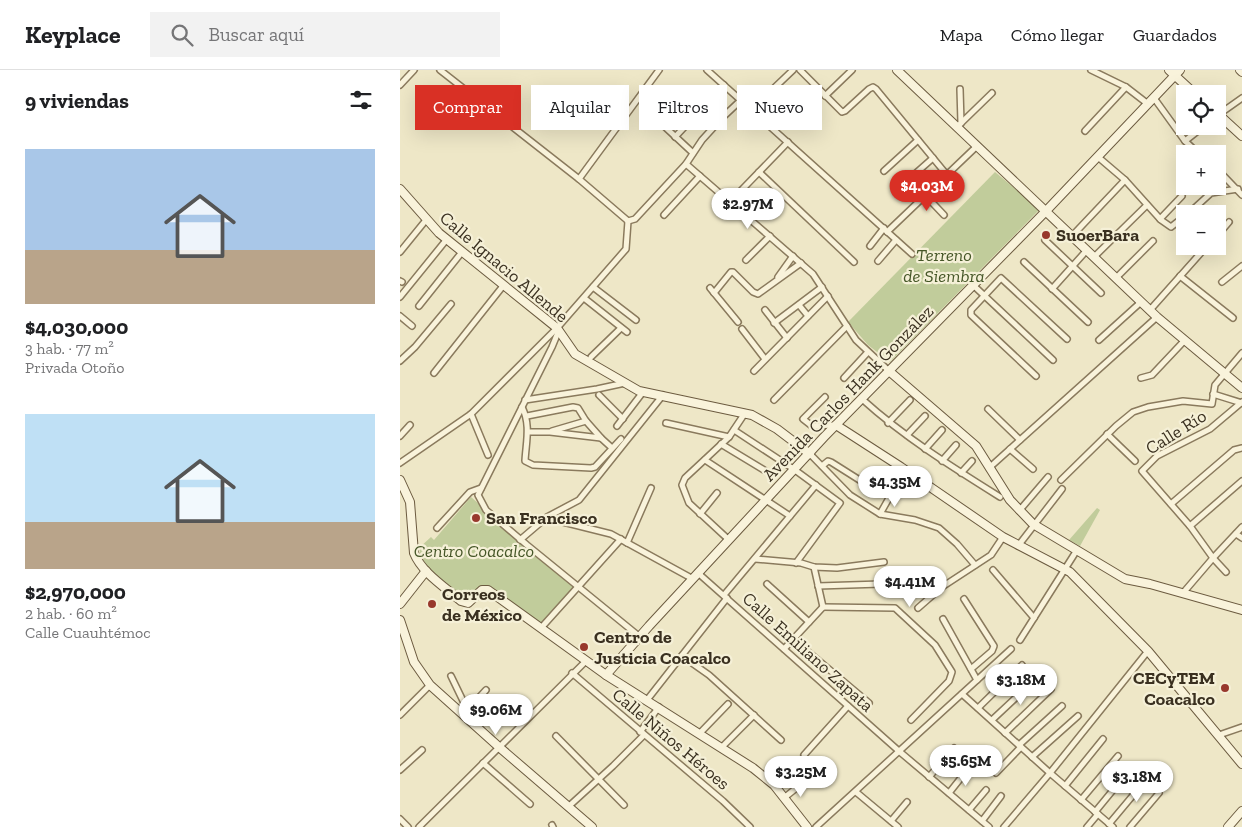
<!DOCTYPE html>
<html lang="es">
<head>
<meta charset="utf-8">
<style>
  :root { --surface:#fff; --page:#f2f2f2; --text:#202124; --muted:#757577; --line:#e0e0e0; --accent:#d93025 }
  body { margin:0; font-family:"Zilla Slab",serif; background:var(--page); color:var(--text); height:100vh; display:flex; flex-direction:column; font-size:19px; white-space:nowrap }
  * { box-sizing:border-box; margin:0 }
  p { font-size:16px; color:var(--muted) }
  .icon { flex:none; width:28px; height:28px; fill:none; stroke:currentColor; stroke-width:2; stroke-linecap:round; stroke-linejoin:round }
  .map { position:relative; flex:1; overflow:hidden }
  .side { display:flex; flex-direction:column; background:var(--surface); width:400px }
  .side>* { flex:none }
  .banner { position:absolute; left:15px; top:15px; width:475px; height:45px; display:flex; gap:10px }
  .buttons { position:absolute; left:776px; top:15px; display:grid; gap:10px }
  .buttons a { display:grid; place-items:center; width:50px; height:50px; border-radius:0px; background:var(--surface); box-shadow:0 5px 20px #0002; font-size:25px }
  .price { position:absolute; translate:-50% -42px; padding:0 11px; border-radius:18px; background:#fff; color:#222; font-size:16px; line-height:32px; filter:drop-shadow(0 1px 2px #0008) }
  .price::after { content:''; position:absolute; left:50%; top:30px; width:15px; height:11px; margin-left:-8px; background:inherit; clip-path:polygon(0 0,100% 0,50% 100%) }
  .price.on { background:var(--accent); color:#fff }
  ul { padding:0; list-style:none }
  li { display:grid; align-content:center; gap:10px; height:265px; padding:0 25px }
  li span { display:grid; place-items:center; height:155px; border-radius:0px; color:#555 }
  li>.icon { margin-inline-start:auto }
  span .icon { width:90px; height:90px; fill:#fffc; stroke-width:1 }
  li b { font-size:21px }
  h2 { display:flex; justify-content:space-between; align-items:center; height:60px; padding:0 25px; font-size:21px }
  .tag { padding:0 18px; border-radius:0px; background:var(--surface); box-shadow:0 5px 20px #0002; font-size:18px; line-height:45px }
  .tag.on { background:var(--accent); color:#fff }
  header { display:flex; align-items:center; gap:30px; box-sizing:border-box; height:70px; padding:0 25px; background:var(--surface); border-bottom:1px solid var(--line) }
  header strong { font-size:24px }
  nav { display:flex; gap:28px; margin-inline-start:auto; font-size:18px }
  .search { width:350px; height:45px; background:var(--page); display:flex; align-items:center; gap:12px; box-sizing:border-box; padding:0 18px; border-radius:0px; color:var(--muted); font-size:19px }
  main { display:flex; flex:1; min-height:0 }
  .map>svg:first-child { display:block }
  .green { fill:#c1cc9b }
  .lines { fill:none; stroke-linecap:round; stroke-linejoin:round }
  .street-casing { stroke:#8a7a5d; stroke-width:8 }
  .secondary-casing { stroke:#6c5b40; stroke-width:10 }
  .street { stroke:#f9f3db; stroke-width:5 }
  .secondary { stroke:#f9f3db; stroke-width:8 }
  .poi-dot { fill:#98392d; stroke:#f5f0d7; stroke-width:2 }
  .labels { text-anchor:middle; stroke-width:4.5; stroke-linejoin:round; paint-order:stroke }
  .poi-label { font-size:18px; font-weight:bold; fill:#3a3020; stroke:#f5f0d7; text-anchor:start }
  .park-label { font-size:18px; font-style:italic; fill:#455627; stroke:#f5f0d7 }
  .street-label { font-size:18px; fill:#3a3020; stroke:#f5f0d7 }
</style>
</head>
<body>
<header>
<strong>Keyplace</strong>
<div class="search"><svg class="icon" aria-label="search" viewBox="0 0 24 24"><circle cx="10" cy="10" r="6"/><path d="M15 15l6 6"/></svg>Buscar aquí</div>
<nav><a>Mapa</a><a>Cómo llegar</a><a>Guardados</a></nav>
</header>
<main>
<section class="side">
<h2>9 viviendas<svg class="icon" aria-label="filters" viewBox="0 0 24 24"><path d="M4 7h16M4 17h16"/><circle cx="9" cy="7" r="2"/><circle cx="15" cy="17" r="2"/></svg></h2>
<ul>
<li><span style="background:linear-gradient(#a9c7e8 65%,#b9a48a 0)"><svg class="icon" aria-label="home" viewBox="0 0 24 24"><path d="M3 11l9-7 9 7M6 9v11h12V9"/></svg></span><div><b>$4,030,000</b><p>3 hab. · 77 m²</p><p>Privada Otoño</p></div></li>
<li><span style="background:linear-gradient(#bfe0f5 70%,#b9a48a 0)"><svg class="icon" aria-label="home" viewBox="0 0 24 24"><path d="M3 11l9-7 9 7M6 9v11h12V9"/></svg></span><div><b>$2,970,000</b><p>2 hab. · 60 m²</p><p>Calle Cuauhtémoc</p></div></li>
</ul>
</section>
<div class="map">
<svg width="842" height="757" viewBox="0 0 842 757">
  <rect width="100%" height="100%" fill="#eee7c7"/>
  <g class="green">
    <polygon points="595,102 640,139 490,292 468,275 448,252"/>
    <path d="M71 427 174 517 141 553 88 516 68 530C50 516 23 501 19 478L31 467 34 470Z"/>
    <polygon points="697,438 700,440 680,476 669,470"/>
  </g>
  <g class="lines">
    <g class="street-casing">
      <g id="street">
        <polyline points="40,0 179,109 228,151"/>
        <polyline points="307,0 512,184"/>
        <polyline points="400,0 442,42 445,41 469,19 473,17 476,19 547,105"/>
        <polyline points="691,0 726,17 748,34"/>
        <polyline points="0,15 14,0"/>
        <polyline points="560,19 561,53"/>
        <polyline points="425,26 452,0"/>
        <polyline points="754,28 785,71 799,84"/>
        <polyline points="352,39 393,0"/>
        <polyline points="818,45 842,28"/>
        <polyline points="264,56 293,83"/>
        <polyline points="557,57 592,23"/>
        <polyline points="685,61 726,17"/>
        <polyline points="275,67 324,15"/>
        <polyline points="785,71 804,56"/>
        <polyline points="698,87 725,110 761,150 771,157 785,146"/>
        <polyline points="286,94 413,204 456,270 489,301"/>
        <polyline points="818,100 842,125"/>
        <polyline points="484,101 518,70"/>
        <polyline points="359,102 454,192"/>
        <polyline points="179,109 259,0"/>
        <polyline points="499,118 533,88"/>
        <polyline points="525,125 544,145"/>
        <polyline points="330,132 388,72"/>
        <polyline points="788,144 811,123 838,119"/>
        <polyline points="264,145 300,106"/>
        <polyline points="760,149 782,126"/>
        <polyline points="228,151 235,149 286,94 302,70 323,47 341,30"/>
        <polyline points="487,162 577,76"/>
        <polyline points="818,165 829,152"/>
        <polyline points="672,166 725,110"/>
        <polyline points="645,170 701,223"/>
        <polyline points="470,176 484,158"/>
        <polyline points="0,182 26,150"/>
        <polyline points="694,187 747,135"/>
        <polyline points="346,190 370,166"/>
        <polyline points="478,191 496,170"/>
        <polyline points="624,192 688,252"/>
        <polyline points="780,206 833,248"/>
        <polyline points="378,207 393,186"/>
        <polyline points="716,208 753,171"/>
        <polyline points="0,211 2,212"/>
        <polyline points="822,212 842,196"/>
        <polyline points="573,215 653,290"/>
        <polyline points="193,217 236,250"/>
        <polyline points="310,218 338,252"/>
        <polyline points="652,219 687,180"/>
        <polyline points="314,223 331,202 333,202 353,222 358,224 401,193"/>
        <polyline points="0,227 47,169"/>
        <polyline points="184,228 227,262"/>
        <polyline points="399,235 408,246"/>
        <polyline points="19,236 62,182"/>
        <polyline points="365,240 387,268"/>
        <polyline points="750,240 807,176"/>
        <polyline points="0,246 12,256"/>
        <polyline points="374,253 422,217"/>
        <polyline points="342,259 365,289"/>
        <polyline points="159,260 152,277 78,425 86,440 127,475 240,567"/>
        <polyline points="699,270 741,232"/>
        <polyline points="191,287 221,258"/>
        <polyline points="0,291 15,277 51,234"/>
        <polyline points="354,301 428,226"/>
        <polyline points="34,303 103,216"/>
        <polyline points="636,306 571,245 571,240 601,208 667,269"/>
        <polyline points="444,308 468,282"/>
        <polyline points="741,308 752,305 785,270"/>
        <polyline points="813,324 842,333"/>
        <polyline points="199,325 223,349"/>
        <polyline points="425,327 403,349 412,356 435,355"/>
        <path d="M462 329C504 367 552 397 600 427"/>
        <polyline points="125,330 197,319 225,313"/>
        <polyline points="374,330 447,256"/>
        <path d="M122 337C131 355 126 372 125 391L133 395 191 398 195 397 221 369"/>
        <polyline points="588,339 620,370"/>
        <polyline points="71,344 88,385"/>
        <polyline points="127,346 173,337 178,338 186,351 201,368"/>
        <polyline points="266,353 329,367"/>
        <polyline points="488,353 510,330"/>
        <polyline points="217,356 243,322"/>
        <polyline points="334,360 395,400 440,433 396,493"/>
        <polyline points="152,361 186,351"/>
        <polyline points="128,362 150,362 201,368 212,378"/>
        <polyline points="707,364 735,391"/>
        <polyline points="507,365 525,346"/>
        <polyline points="0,366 10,355"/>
        <polyline points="321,374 364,400"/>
        <polyline points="525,379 542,360"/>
        <polyline points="610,379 633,399"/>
        <polyline points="410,384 450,425 480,444 515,450 539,458 557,474 575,495"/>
        <polyline points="305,390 390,446"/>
        <polyline points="542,391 556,375"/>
        <polyline points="0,393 71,344 157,258 226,179 228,151"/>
        <polyline points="422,396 428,391 431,392 469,416"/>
        <polyline points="589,398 757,247"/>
        <polyline points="561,403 572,391"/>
        <polyline points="661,410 716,356 733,342 748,337 783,331 812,334 815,315 842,283"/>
        <polyline points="771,434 834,380 842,378"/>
        <polyline points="619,441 648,407"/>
        <polyline points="300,444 317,423"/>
        <polyline points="480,444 493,421"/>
        <polyline points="147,448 211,464 293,509"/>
        <polyline points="790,456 842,411"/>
        <polyline points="37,458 70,422 81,418"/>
        <polyline points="836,464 842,468"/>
        <polyline points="120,470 147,447 179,430 263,325"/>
        <polyline points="329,470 289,433 282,415 285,408 329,367 345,343"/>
        <polyline points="227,473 251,418"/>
        <polyline points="618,476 662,419"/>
        <polyline points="355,489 401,493 414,497 437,498 484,492"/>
        <polyline points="414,497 423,537"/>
        <polyline points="593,500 634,548"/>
        <polyline points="826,502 813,488 790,456 742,401 757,386 810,359 842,332"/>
        <polyline points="298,503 500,682 589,757"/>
        <polyline points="367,514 409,552"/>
        <polyline points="418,516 481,514"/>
        <polyline points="783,523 813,488 842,457"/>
        <polyline points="324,525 416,415"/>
        <polyline points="564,529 594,576 592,581 571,599"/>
        <polyline points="423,537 495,538 535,575 552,602 549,611 511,650"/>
        <polyline points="518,538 542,517 591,485 603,467"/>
        <polyline points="543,549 577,610"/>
        <polyline points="141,558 221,469"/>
        <polyline points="393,569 469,633"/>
        <polyline points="620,570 677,480"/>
        <polyline points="384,579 423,537"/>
        <polyline points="282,586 309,605 381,670"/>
        <polyline points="172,603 323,731 350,757"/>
        <polyline points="51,606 66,637 61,642"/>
        <polyline points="562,624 650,703 713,757"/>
        <polyline points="247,630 327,528"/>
        <polyline points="578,638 622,595"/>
        <polyline points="64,644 86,620"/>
        <polyline points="0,645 30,615"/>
        <polyline points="592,650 638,607"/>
        <polyline points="240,662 259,637"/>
        <polyline points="300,663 328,634"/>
        <polyline points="605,663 651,619"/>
        <polyline points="819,665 842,657"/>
        <polyline points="156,666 224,735"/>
        <polyline points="619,675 662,636"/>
        <polyline points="322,677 354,645"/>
        <polyline points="404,685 448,636"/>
        <polyline points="632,687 678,646"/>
        <polyline points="83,693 130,734"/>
        <polyline points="0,700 22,680"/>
        <polyline points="596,703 621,677"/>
        <polyline points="529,707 554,678"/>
        <polyline points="665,716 703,669"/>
        <polyline points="456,722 498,757"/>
        <polyline points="549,723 568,699"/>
        <polyline points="384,728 405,711"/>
        <polyline points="681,730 718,686"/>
        <polyline points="168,737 213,696 244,665"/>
        <polyline points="569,740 586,720"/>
        <polyline points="695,742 727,703"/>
        <polyline points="0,749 8,757"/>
        <polyline points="491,751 507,732"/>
        <polyline points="582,751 601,726"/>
        <polyline points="709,754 745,711"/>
        <polyline points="152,755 153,757"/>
        <polyline points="19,757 186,591"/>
        <polyline points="416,757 611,579"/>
        <polyline points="604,757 650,703 748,581"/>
        <polyline points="687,757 698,744"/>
        <polyline points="730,757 759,723"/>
      </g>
    </g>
    <g class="secondary-casing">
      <g id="secondary">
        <polyline points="497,0 757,247 842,318"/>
        <polyline points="769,0 795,24"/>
        <polyline points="840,0 842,2"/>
        <polyline points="818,44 842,66"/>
        <polyline points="0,119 39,163 157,258 175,284 239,321 352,345 377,359 410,384"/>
        <polyline points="489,301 576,376 610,430 633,454 725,509 750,514 842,540"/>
        <polyline points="436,355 501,397 603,467 670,502 748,581 842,694"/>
        <path d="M0 410 10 432 14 483C22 503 45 517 61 531L68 533 82 520H88L206 605 249 556 424 367 646 141 780 0"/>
        <polyline points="0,534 26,501"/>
        <polyline points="0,550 14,592 30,615 99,677 192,757"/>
        <polyline points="206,605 353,698 374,715 407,757"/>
        <polyline points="828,757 842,741"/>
      </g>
    </g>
    <use href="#street" class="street"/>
    <use href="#secondary" class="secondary"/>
  </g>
  <g class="poi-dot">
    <circle cx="646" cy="165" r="5"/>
    <circle cx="76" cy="448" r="5"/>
    <circle cx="32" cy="534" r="5"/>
    <circle cx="184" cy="577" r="5"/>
    <circle cx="825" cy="618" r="5"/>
  </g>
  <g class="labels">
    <g class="poi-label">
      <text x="656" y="171">SuoerBara</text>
      <text x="86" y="454">San Francisco</text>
      <text x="42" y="530">Correos<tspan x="42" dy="21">de México</tspan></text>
      <text x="194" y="573">Centro de<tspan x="194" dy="21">Justicia Coacalco</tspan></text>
      <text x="815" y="614" text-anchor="end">CECyTEM<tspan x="815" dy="21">Coacalco</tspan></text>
    </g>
    <g class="park-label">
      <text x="544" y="191">Terreno<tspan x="544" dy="21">de Siembra</tspan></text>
      <text x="74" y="487">Centro Coacalco</text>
    </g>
    <g class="street-label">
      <text transform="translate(104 197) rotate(40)" y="6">Calle Ignacio Allende</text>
      <text transform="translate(448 323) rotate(-46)" y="6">Avenida Carlos Hank González</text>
      <text transform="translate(776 362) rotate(-32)" y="6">Calle Río</text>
      <text transform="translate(408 582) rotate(42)" y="6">Calle Emiliano Zapata</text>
      <text transform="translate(271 669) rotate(40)" y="6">Calle Niños Héroes</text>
    </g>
  </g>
</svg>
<div class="buttons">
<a><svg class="icon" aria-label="locate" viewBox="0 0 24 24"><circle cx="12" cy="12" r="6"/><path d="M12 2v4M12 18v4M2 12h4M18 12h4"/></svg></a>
<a>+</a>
<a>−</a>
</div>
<b class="price on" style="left:527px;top:142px">$4.03M</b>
<b class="price" style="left:348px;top:160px">$2.97M</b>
<b class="price" style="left:495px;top:438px">$4.35M</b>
<b class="price" style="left:510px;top:538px">$4.41M</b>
<b class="price" style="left:621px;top:636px">$3.18M</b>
<b class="price" style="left:96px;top:666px">$9.06M</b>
<b class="price" style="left:566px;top:717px">$5.65M</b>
<b class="price" style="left:401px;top:728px">$3.25M</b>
<b class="price" style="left:737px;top:733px">$3.18M</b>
<div class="banner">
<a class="tag on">Comprar</a>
<a class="tag">Alquilar</a>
<a class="tag">Filtros</a>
<a class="tag">Nuevo</a>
</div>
</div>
</main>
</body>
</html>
